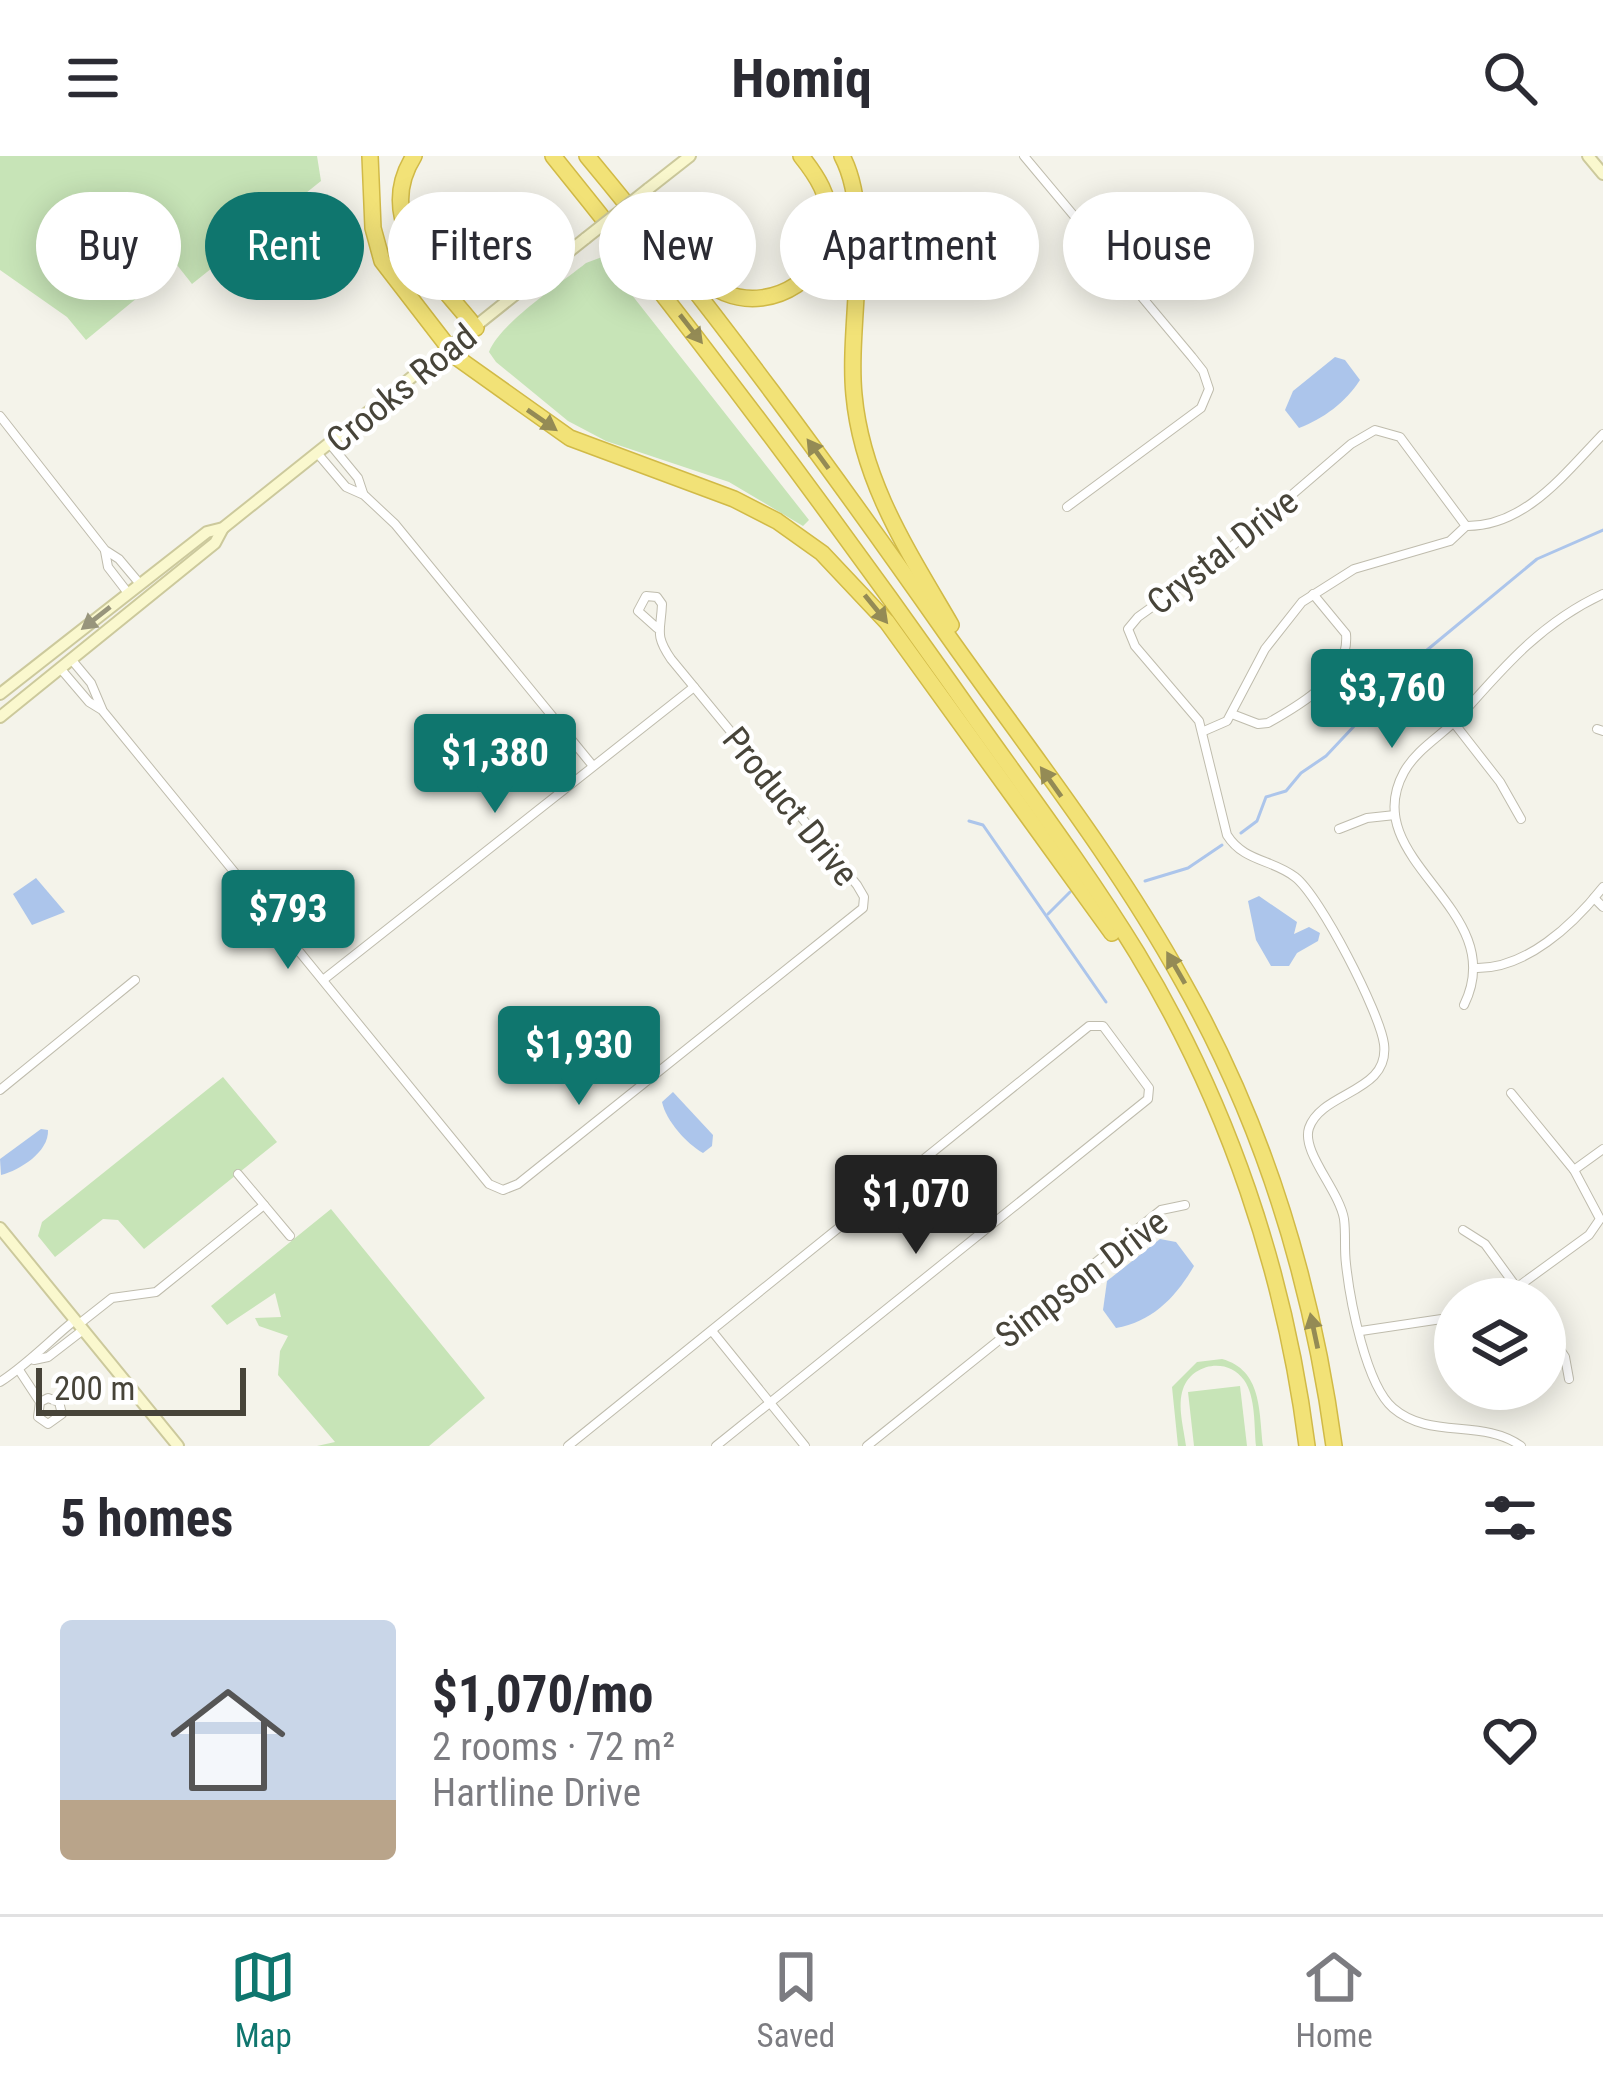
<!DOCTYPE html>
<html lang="en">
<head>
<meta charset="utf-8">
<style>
  :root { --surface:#fff; --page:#f2f2f3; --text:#2b2b33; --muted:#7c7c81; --line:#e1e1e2; --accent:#0f766e }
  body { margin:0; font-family:"Roboto Condensed",sans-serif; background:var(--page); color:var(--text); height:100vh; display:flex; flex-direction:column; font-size:45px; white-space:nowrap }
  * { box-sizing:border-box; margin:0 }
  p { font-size:39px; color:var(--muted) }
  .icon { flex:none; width:66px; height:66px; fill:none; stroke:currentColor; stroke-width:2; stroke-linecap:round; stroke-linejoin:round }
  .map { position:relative; height:1290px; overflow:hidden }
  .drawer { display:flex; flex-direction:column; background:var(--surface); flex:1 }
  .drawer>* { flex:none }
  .top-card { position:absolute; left:36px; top:36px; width:1533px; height:108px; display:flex; gap:24px }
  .fabs { position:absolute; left:1434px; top:1122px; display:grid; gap:24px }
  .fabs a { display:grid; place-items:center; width:132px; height:132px; border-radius:50%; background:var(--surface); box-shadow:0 6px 30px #0003; font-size:60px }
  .scale { position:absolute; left:36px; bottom:30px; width:210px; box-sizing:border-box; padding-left:12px; border:6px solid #474439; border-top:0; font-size:33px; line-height:42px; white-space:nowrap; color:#474439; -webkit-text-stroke:9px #fff; paint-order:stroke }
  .price { position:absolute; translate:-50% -102px; padding:0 27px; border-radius:12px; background:var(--accent); color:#fff; font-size:39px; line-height:78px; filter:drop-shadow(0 3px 6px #0008) }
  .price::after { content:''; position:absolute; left:50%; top:72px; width:36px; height:27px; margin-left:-18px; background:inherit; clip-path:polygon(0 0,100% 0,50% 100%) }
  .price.current { background:#222; color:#fff }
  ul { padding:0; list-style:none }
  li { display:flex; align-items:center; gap:36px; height:300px; padding:0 60px }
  li span { display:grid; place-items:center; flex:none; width:336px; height:240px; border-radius:12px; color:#555 }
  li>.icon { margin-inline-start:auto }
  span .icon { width:144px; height:144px; fill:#fffc; stroke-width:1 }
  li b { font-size:51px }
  h2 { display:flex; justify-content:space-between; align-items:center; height:144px; padding:0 60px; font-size:51px }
  .pill { padding:0 42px; border-radius:54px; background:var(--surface); box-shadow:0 6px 30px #0003; font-size:42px; line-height:108px }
  .pill.current { background:var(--accent); color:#fff }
  header { display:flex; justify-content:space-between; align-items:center; height:156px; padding:0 60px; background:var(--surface); font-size:54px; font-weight:700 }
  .dock { display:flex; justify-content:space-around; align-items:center; height:168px; border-top:3px solid var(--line); background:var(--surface); font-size:33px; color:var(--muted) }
  .dock a { display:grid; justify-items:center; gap:6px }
  .dock .current { color:var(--accent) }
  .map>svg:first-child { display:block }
  .green { fill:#c7e4b7 }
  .water { fill:#acc5eb }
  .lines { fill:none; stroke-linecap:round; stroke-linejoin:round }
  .stream { stroke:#acc5eb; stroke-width:3 }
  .minor-casing { stroke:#bfbcad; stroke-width:10 }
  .secondary-casing { stroke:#ccc99c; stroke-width:14 }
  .motorway-casing { stroke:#d1ba47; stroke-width:18 }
  .minor { stroke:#fff; stroke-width:8 }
  .secondary { stroke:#faf8ce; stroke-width:10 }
  .motorway { stroke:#f2e277; stroke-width:15 }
  .secondary-bridge-casing { stroke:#ccc99c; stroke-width:14; stroke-linecap:butt }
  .secondary-bridge { stroke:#faf8ce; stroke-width:10 }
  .oneway { fill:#948b55 }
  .oneway2 { fill:#98957c }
  .labels { text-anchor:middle; stroke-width:9; stroke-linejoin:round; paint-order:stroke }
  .street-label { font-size:36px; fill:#474439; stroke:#fff }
</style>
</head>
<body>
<header><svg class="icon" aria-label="menu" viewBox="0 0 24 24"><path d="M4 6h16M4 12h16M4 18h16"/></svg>Homiq<svg class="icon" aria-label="search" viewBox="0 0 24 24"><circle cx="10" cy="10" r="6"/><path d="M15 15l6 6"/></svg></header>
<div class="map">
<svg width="1603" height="1290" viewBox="0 0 1603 1290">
  <rect width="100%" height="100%" fill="#f4f3ea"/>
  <g class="green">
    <polygon points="0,0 317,0 321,25 192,128 177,109 86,184 67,161 0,114"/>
    <path d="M602 101 809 364 803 370 729 326 606 285 568 265 496 206 489 196C500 167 560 128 586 107Z"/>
    <polygon points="223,921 277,986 144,1093 118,1064 103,1063 55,1101 38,1080 42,1066"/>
    <polygon points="331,1053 485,1242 429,1290 317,1290 335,1286 278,1219 280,1195 288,1180 259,1170 255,1162 281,1161 275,1137 227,1169 211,1150"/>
    <path d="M1222 1203C1262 1214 1259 1255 1263 1290H1256C1254 1271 1256 1241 1244 1224 1228 1201 1192 1207 1183 1233 1177 1250 1184 1273 1186 1290H1178L1172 1231 1197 1206Z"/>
    <polygon points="1240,1230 1247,1290 1194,1290 1188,1236"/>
  </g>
  <g class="water">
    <path d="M1335 201 1345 204 1360 224C1346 246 1323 263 1299 272L1285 254 1293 235Z"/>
    <polygon points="36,722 65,756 32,769 13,738"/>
    <polygon points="1259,740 1297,766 1294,778 1309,771 1320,777 1318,785 1297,797 1289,810 1271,810 1256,784 1248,745"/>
    <path d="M673 936 713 979 712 990 703 997C687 988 666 965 662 946Z"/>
    <path d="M41 973 48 974C49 996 20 1014 1 1019L0 1003Z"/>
    <path d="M1160 1083 1176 1086 1194 1110C1176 1141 1152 1166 1116 1172L1103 1154 1107 1125Z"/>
  </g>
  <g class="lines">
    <g class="stream">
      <polyline points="969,665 983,669 1106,846"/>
      <polyline points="1241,677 1257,665 1266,641 1286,635 1301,617 1326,600 1421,499 1537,403 1603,374"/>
      <polyline points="1145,725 1188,712 1222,689"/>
      <polyline points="1048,758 1070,736"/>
    </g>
    <g class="minor-casing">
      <g id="minor">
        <polyline points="1024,0 1192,201 1203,215 1209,233 1201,252 1067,351"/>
        <polyline points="0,260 105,394 119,403 140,428"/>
        <polyline points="330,288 358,322 363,337"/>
        <polyline points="318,298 346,331 364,339 395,368 593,610"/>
        <path d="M1466 370 1400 281 1375 274 1351 288 1209 410 1138 461 1128 473 1135 490 1199 565 1227 679C1244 706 1272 703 1295 721 1320 740 1380 857 1384 888 1390 937 1322 935 1309 972 1301 996 1339 1034 1344 1063 1346 1078 1344 1093 1346 1108 1350 1145 1366 1229 1393 1252 1430 1284 1482 1262 1521 1290"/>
        <polyline points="105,395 108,411 128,437"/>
        <polyline points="71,503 91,527 102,553"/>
        <path d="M60 512 89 546 102 554 489 1028 503 1034 518 1028 863 752 864 741 857 729 671 503C654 478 661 475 662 448L657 441 646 440 638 455 657 472"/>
        <path d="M1232 558 1258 568 1268 567C1300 549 1350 521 1346 478L1313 438"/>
        <polyline points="1454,567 1500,626 1521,663"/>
        <polyline points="1597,573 1603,575"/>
        <path d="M1204 575 1227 565 1265 493 1302 446 1354 413 1450 385 1466 370C1525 371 1565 317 1603 278"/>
        <polyline points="1339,673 1367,662 1395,659"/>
        <polyline points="1594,742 1603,751"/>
        <path d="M1476 812C1526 813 1573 769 1603 731"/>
        <polyline points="323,824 694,531"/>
        <path d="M1464 849C1512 752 1355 705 1404 616 1418 591 1445 578 1463 557 1505 509 1544 465 1603 438"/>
        <polyline points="0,934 135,824"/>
        <polyline points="1574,1014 1603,993"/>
        <polyline points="238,1018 290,1080"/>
        <polyline points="1463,1074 1485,1088 1525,1143"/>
        <polyline points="1501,1143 1589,1079 1600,1063 1574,1014 1511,937"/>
        <polyline points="79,1168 112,1142 156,1136 264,1049"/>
        <polyline points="1545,1171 1565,1201 1569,1223"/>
        <polyline points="712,1175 805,1290"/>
        <polyline points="1361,1175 1455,1161"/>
        <polyline points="34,1204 48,1201 83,1174"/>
        <polyline points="19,1214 40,1246 38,1261 48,1268 62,1258 59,1246 48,1242 40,1246"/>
        <path d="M0 1226C28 1208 49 1185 75 1164"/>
        <polyline points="568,1290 1089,870 1103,870 1149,932 1148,943 716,1290"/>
        <polyline points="867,1290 1161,1054 1185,1049"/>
      </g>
    </g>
    <g class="secondary-casing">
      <g id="secondary">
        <polyline points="1588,0 1603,18"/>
        <polyline points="648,33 690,0"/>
        <polyline points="0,538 207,376 223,372 586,82"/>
        <polyline points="0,561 215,387 223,372"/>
        <polyline points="0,1072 178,1290"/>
      </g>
    </g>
    <g class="motorway-casing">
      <g id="motorway">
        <polyline points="370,0 373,72 382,105 456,201 570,282 734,343 777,365 822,397 887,466 1112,777"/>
        <path d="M414 0C372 66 437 123 476 172"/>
        <path d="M553 0C692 172 824 348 951 528 1013 617 1080 704 1137 797 1228 947 1285 1116 1307 1290"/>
        <path d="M587 0C715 154 833 316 948 480 1028 593 1116 704 1183 826 1264 969 1312 1127 1334 1290"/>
        <path d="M842 0C874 60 847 169 854 239 862 326 908 395 951 469"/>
        <path d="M669 89C686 107 702 127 725 137 774 157 831 119 830 67 830 40 817 20 801 0"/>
      </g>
    </g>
    <use href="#minor" class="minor"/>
    <use href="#secondary" class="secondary"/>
    <use href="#motorway" class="motorway"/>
    <g class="secondary-bridge-casing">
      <polyline id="secondary-bridge" points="586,82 648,33"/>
    </g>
    <use href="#secondary-bridge" class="secondary-bridge"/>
  </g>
  <defs><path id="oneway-solid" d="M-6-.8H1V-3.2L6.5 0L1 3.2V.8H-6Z" transform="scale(3)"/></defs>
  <g class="oneway">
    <use href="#oneway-solid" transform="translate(691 173) rotate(52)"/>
    <use href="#oneway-solid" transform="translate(542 264) rotate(35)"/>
    <use href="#oneway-solid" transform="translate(818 298) rotate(-126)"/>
    <use href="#oneway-solid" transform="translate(876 453) rotate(51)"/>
    <use href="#oneway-solid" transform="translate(1051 626) rotate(-125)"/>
    <use href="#oneway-solid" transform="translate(1176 812) rotate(-120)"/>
    <use href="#oneway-solid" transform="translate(1314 1175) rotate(-102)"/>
  </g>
  <use class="oneway2" href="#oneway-solid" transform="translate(96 462) rotate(142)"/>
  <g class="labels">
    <g class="street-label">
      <text transform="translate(401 232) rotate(-39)" y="13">Crooks Road</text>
      <text transform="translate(1222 395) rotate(-38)" y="13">Crystal Drive</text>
      <text transform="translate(791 650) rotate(51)" y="13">Product Drive</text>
      <text transform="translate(1081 1122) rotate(-37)" y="13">Simpson Drive</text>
    </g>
  </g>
</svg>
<div class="fabs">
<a><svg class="icon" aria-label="layers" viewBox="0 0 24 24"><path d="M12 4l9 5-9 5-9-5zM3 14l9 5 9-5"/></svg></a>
</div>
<div class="scale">200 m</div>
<b class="price" style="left:1392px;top:595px">$3,760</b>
<b class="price" style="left:495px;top:660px">$1,380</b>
<b class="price" style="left:288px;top:816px">$793</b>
<b class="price" style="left:579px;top:952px">$1,930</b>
<b class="price current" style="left:916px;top:1101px">$1,070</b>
<div class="top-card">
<a class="pill">Buy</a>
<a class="pill current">Rent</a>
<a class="pill">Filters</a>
<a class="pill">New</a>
<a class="pill">Apartment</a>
<a class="pill">House</a>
</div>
</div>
<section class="drawer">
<h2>5 homes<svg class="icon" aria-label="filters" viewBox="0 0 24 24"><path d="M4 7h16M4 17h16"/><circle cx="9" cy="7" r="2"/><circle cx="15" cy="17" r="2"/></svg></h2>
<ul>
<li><span style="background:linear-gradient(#c9d6e8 75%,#b9a48a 0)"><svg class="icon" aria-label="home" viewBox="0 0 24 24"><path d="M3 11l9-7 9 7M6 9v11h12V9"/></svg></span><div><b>$1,070/mo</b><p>2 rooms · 72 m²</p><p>Hartline Drive</p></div><svg class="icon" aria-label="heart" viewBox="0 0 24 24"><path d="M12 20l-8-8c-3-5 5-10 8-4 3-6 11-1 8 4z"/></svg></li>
</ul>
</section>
<nav class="dock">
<a class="current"><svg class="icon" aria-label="map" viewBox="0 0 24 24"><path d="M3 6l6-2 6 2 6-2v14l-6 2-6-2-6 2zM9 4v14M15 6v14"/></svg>Map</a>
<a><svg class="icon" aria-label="saved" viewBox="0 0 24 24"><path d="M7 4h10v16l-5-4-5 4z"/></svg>Saved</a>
<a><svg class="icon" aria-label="home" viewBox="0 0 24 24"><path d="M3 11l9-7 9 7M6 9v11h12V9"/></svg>Home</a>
</nav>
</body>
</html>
